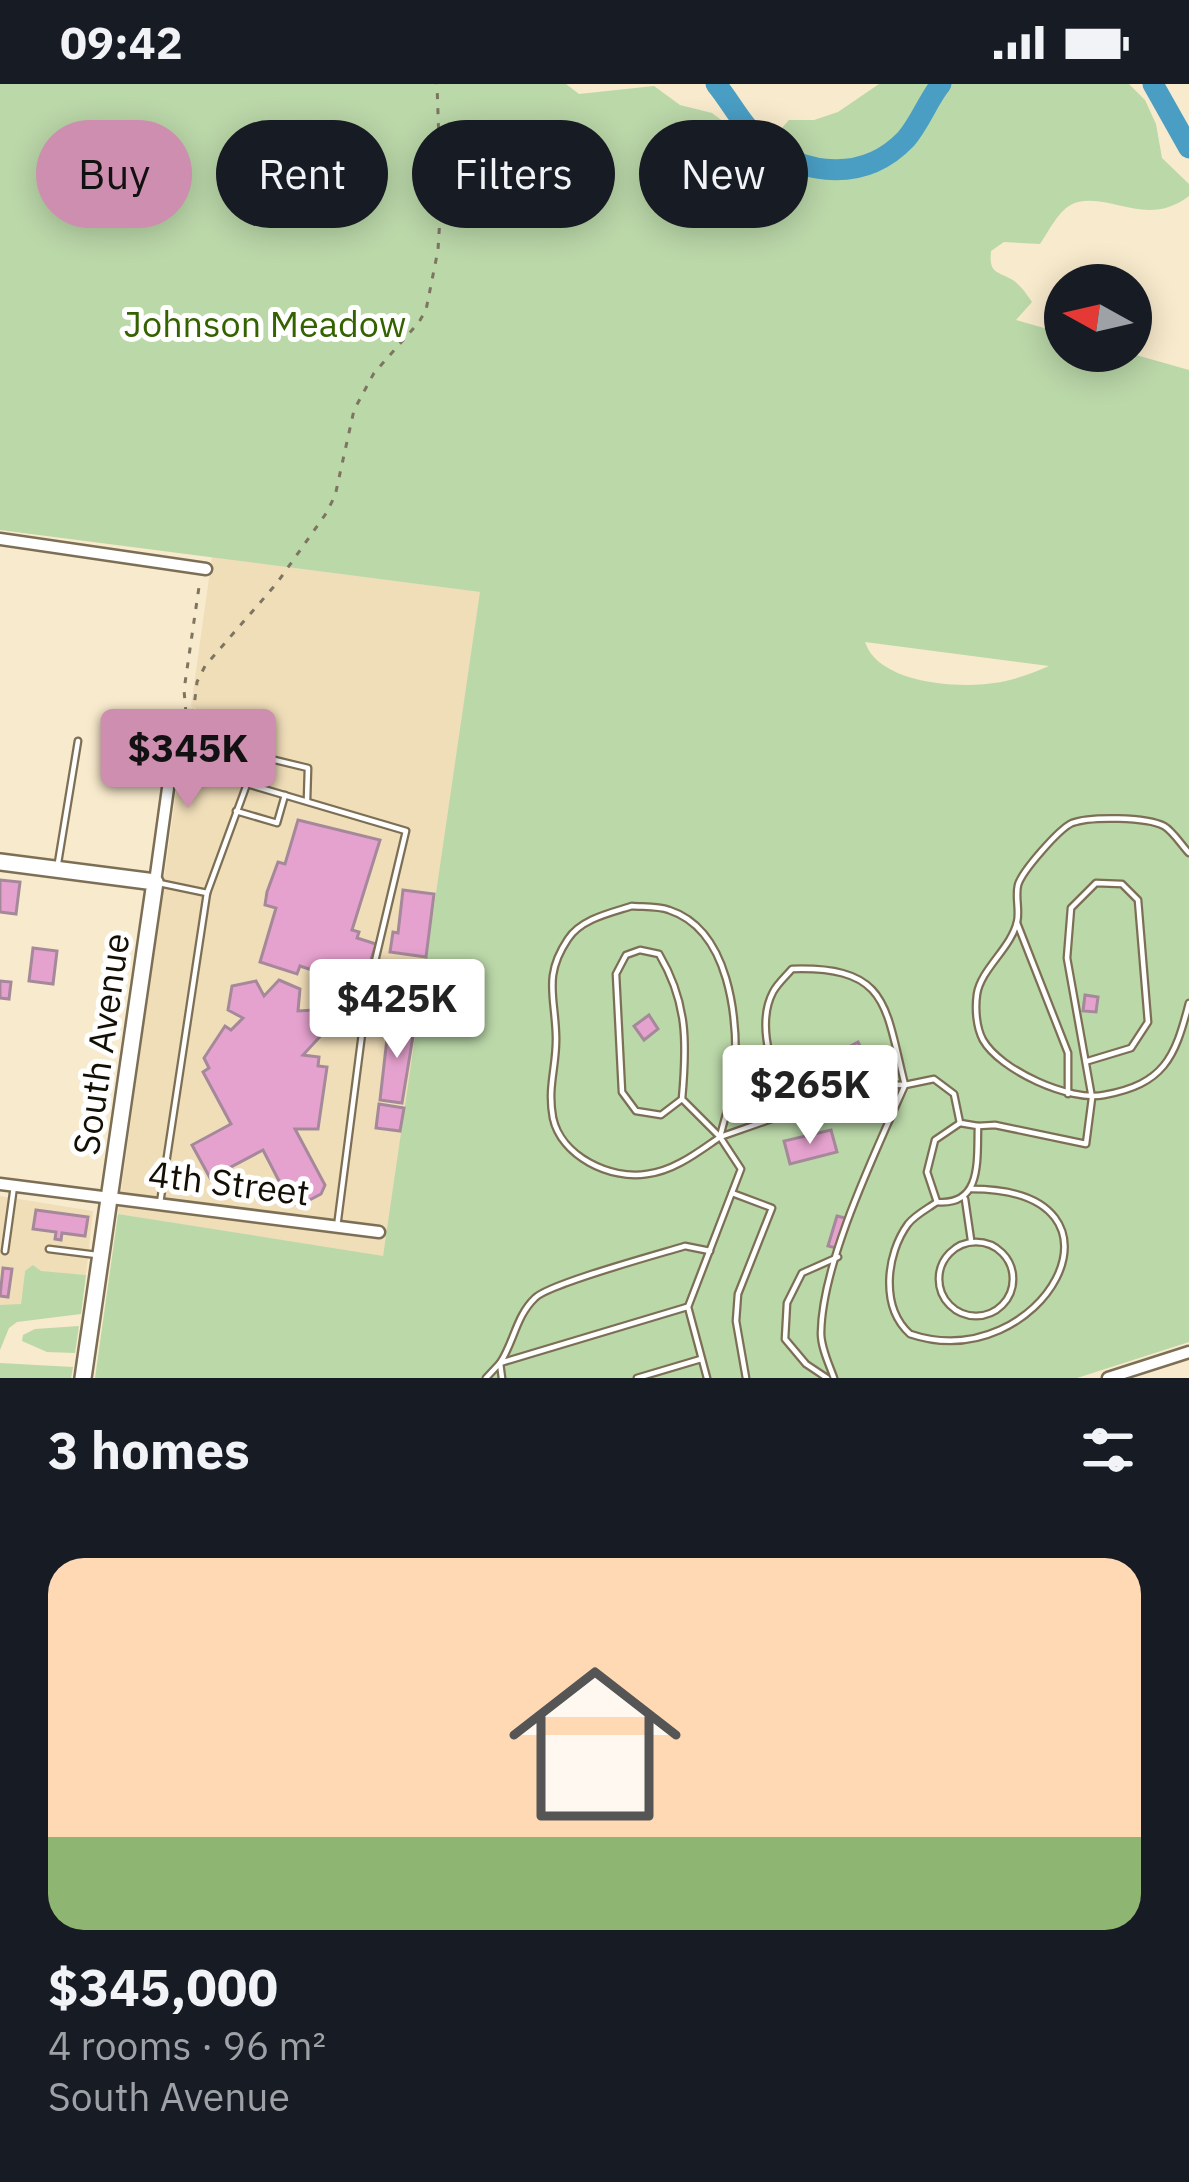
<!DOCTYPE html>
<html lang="en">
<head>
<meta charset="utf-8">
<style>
  :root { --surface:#171b24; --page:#20242c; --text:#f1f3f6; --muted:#9ea1a6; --accent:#cd8eaf }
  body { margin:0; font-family:"IBM Plex Sans",sans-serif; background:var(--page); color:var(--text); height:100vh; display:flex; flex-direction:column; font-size:45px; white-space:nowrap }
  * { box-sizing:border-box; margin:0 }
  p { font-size:39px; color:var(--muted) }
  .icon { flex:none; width:66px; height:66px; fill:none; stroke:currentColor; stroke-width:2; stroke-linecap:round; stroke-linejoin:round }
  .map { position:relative; height:1294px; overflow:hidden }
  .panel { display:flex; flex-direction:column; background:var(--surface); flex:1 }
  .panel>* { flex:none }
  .hud { position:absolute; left:36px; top:36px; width:1119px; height:108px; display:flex; gap:24px }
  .needle { width:78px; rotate:278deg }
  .controls { position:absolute; left:1044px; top:180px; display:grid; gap:24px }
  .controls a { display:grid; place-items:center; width:108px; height:108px; border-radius:50%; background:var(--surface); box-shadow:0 6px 30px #0003; font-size:60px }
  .price { position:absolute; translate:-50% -102px; padding:0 27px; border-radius:12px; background:#fff; color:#222; font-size:39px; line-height:78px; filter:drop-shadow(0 3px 6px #0008) }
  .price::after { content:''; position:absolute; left:50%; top:72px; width:36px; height:27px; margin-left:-18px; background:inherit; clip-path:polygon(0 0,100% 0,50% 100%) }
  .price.on { background:var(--accent); color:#111 }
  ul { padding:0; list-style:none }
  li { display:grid; align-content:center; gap:24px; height:636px; padding:0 48px }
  li span { display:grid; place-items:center; height:372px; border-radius:36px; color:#555 }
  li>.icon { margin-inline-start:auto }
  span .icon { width:216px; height:216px; fill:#fffc; stroke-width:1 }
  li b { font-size:51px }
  h2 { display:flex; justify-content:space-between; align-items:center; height:144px; padding:0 48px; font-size:51px }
  .pill { padding:0 42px; border-radius:54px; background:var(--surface); box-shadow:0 6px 30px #0003; font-size:42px; line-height:108px }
  .pill.on { background:var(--accent); color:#111 }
  .status { display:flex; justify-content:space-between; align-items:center; height:84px; padding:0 60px; background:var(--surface); direction:ltr }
  .status svg { height:33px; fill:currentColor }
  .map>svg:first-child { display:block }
  .built { fill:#f0deb9 }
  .green { fill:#bbd8a9; fill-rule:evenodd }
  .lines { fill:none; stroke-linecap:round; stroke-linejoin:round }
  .river { stroke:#4a9ec4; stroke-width:21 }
  .building { fill:#e6a2cf; stroke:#a5899b; stroke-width:3 }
  .lane-casing { stroke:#7c6f55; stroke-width:9 }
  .street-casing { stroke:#7c6f55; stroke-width:15 }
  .secondary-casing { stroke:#7c6f55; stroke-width:20 }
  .path { stroke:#7e7561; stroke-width:3; stroke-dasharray:6 9; stroke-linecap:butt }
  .lane { stroke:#fff; stroke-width:4.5 }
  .street { stroke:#fff; stroke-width:10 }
  .secondary { stroke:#fff; stroke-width:15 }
  .labels { text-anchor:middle; stroke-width:10; stroke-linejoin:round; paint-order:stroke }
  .park-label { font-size:36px; fill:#356200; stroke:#fff }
  .street-label { font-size:36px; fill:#140f05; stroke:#fff }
</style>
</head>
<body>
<div class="status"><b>09:42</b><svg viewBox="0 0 49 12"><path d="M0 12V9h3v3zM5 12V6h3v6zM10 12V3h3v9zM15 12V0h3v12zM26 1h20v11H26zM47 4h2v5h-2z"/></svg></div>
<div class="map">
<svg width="1189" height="1294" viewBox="0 0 1189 1294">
  <rect width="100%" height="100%" fill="#f8eacc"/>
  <g class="built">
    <polygon points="212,473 481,508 383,1173 118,1130 181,672 204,656 208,641 203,628 191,622"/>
    <polygon points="0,1112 93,1127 86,1191 25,1187 21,1220 17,1224 0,1221"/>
  </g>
  <g class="green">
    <path d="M0 0H566L579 10 654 2 680 21 712 29 729 42 780 46 789 36H814L838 28 879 0H1129L1145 16 1156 40 1162 74 1189 100V112C1147 144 1114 110 1078 118 1060 122 1050 146 1040 160L1004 158 991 167C989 188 995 187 1011 195 1020 200 1026 209 1032 218L1016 236 1065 250V267H1122L1189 286V1258L1077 1294H95L118 1130 383 1172 480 508 0 446ZM865 558 1049 582C1033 589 1012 597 994 599 957 605 878 599 865 558Z"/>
    <polygon points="33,1181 41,1187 86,1191 81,1230 17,1238 9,1244 0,1266 0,1221 21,1220 25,1187"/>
    <polygon points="79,1242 75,1269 47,1268 22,1257 23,1251 35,1245"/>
    <polygon points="0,1279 73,1283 71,1294 0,1294"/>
  </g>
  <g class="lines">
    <g class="river">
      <path d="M716 0C731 18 743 43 762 58 806 93 865 98 906 55 920 39 928 16 941 0"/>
      <polyline points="1153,0 1189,64"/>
    </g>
  </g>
  <g class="building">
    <polygon points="298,736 380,756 352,846 359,848 357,854 376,860 367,888 348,882 346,890 314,880 312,886 300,882 297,890 260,878 276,824 265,821 267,808 278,778 285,780"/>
    <polygon points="0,796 20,798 16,830 0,828"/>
    <polygon points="403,806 434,810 426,873 390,868 393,848 398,849"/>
    <polygon points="33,864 57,867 53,900 29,897"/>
    <polygon points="402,880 423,883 422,890 401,887"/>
    <polygon points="279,896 300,905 298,927 315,926 326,946 303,971 319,973 318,982 327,983 318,1045 295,1045 325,1101 321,1110 300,1121 291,1120 263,1066 210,1094 192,1061 231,1040 203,988 209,984 204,974 225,942 231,946 243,934 228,926 232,902 256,897 264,912"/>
    <polygon points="0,897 11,898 9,915 0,914"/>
    <polygon points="1085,911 1098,913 1096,928 1083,927"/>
    <polygon points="649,931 658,945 644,956 634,942"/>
    <polygon points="389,937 415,940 402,1019 380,1016"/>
    <polygon points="858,958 869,979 814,1005 804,987"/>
    <polygon points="379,1020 404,1024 400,1047 376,1044"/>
    <polygon points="831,1046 837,1068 790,1080 784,1057"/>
    <polygon points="36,1126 88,1133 85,1152 62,1149 61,1156 55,1155 56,1148 33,1145"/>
    <polygon points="837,1132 849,1135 840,1165 828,1162"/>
    <polygon points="3,1184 12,1185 8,1213 0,1212"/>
  </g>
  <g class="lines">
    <g class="lane-casing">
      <g id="lane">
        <polyline points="247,700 406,747 367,911 337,1143"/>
        <polyline points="236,727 277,739 285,711"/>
        <path d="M1189 769C1182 762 1173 747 1164 742 1147 733 1090 732 1072 739 1059 745 1022 787 1018 801 1015 813 1020 827 1017 838 1011 864 981 885 977 910 975 924 976 943 983 956 1000 986 1070 1018 1104 1011 1164 1000 1175 974 1189 919"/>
        <polyline points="58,779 78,657"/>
        <polyline points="159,799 207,809"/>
        <path d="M632 822C644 823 658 822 669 826 730 846 738 934 735 989 733 1010 725 1032 720 1053 698 1068 674 1087 647 1090 610 1096 561 1072 553 1034 547 1002 557 982 556 952 555 912 543 892 568 855 581 835 610 829 632 822Z"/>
        <polyline points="1017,839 1068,969 1068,1010"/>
        <path d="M682 1015 661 1031 636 1027 622 1008 616 890 626 871 640 866 659 870C688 919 687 960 682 1015L718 1051"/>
        <path d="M793 1030C776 998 754 944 773 908 777 900 786 892 792 885 889 882 885 922 905 1001"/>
        <path d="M960 1039 978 1042C977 1077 982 1122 937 1118L927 1088 935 1056Z"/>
        <polyline points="978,1042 995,1041 1086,1060 1092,1014 1067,874 1071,824 1096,799 1122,800 1138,816 1148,938 1131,964 1088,977"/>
        <polyline points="732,1109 772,1124 738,1210 736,1237 746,1294"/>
        <polyline points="965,1115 971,1156"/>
        <path d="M937 1118C927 1125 915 1131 908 1140 886 1170 880 1223 910 1250 1041 1294 1149 1105 971 1105"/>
        <polyline points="160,1119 207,809 247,700 250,670 308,684 307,716"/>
        <circle cx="976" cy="1195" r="37"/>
        <polyline points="49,1165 97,1171"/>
        <polyline points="5,1167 14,1102"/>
        <polyline points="486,1294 500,1279 687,1223"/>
        <path d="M502 1294 500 1279C514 1258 516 1232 535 1214 548 1200 659 1170 685 1162L710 1167"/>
        <polyline points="637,1294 701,1275"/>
        <polyline points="707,1294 688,1223 741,1085 720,1053 871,1000 905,1001 934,995 954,1010 960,1039"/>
        <polyline points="827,1294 806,1280 785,1255 787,1219 802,1189 838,1173"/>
        <path d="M834 1294C829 1280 821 1264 821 1249 822 1178 876 1067 905 1001"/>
      </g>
    </g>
    <g class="street-casing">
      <g id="street">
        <polyline points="0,455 206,485"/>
        <polyline points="155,798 173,668 179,653 192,641"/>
        <polyline points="0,1100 379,1148"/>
        <polyline points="1108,1294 1189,1268"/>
      </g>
    </g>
    <g class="secondary-casing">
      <polyline id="secondary" points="0,778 155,798 83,1294"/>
    </g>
    <g class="path">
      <polyline points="186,629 184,606 200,496"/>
      <polyline points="193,631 197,598 205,582 277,499 325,431 335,412 354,326 374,289 419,238 426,226 438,166 441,117 437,0"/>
    </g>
    <use href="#lane" class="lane"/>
    <use href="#street" class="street"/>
    <use href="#secondary" class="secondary"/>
  </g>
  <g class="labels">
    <g class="park-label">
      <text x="265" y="253">Johnson Meadow</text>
    </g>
    <g class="street-label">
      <text transform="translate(101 960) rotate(-82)" y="13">South Avenue</text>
      <text transform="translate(229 1099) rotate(7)" y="13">4th Street</text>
    </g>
  </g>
</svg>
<div class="controls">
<a><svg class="needle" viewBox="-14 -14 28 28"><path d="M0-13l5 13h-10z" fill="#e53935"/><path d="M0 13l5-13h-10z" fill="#9ea1a6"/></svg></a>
</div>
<b class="price on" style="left:188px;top:727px">$345K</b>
<b class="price" style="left:397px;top:977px">$425K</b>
<b class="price" style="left:810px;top:1063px">$265K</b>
<div class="hud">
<a class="pill on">Buy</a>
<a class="pill">Rent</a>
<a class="pill">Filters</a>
<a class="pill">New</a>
</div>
</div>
<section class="panel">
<h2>3 homes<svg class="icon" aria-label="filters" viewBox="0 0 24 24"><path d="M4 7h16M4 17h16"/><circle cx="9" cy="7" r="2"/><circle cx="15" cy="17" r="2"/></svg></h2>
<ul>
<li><span style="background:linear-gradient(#ffd9b3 75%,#8fb573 0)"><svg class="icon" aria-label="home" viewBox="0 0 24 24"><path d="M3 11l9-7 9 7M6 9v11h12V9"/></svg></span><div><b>$345,000</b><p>4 rooms · 96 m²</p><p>South Avenue</p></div></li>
</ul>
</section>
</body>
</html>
